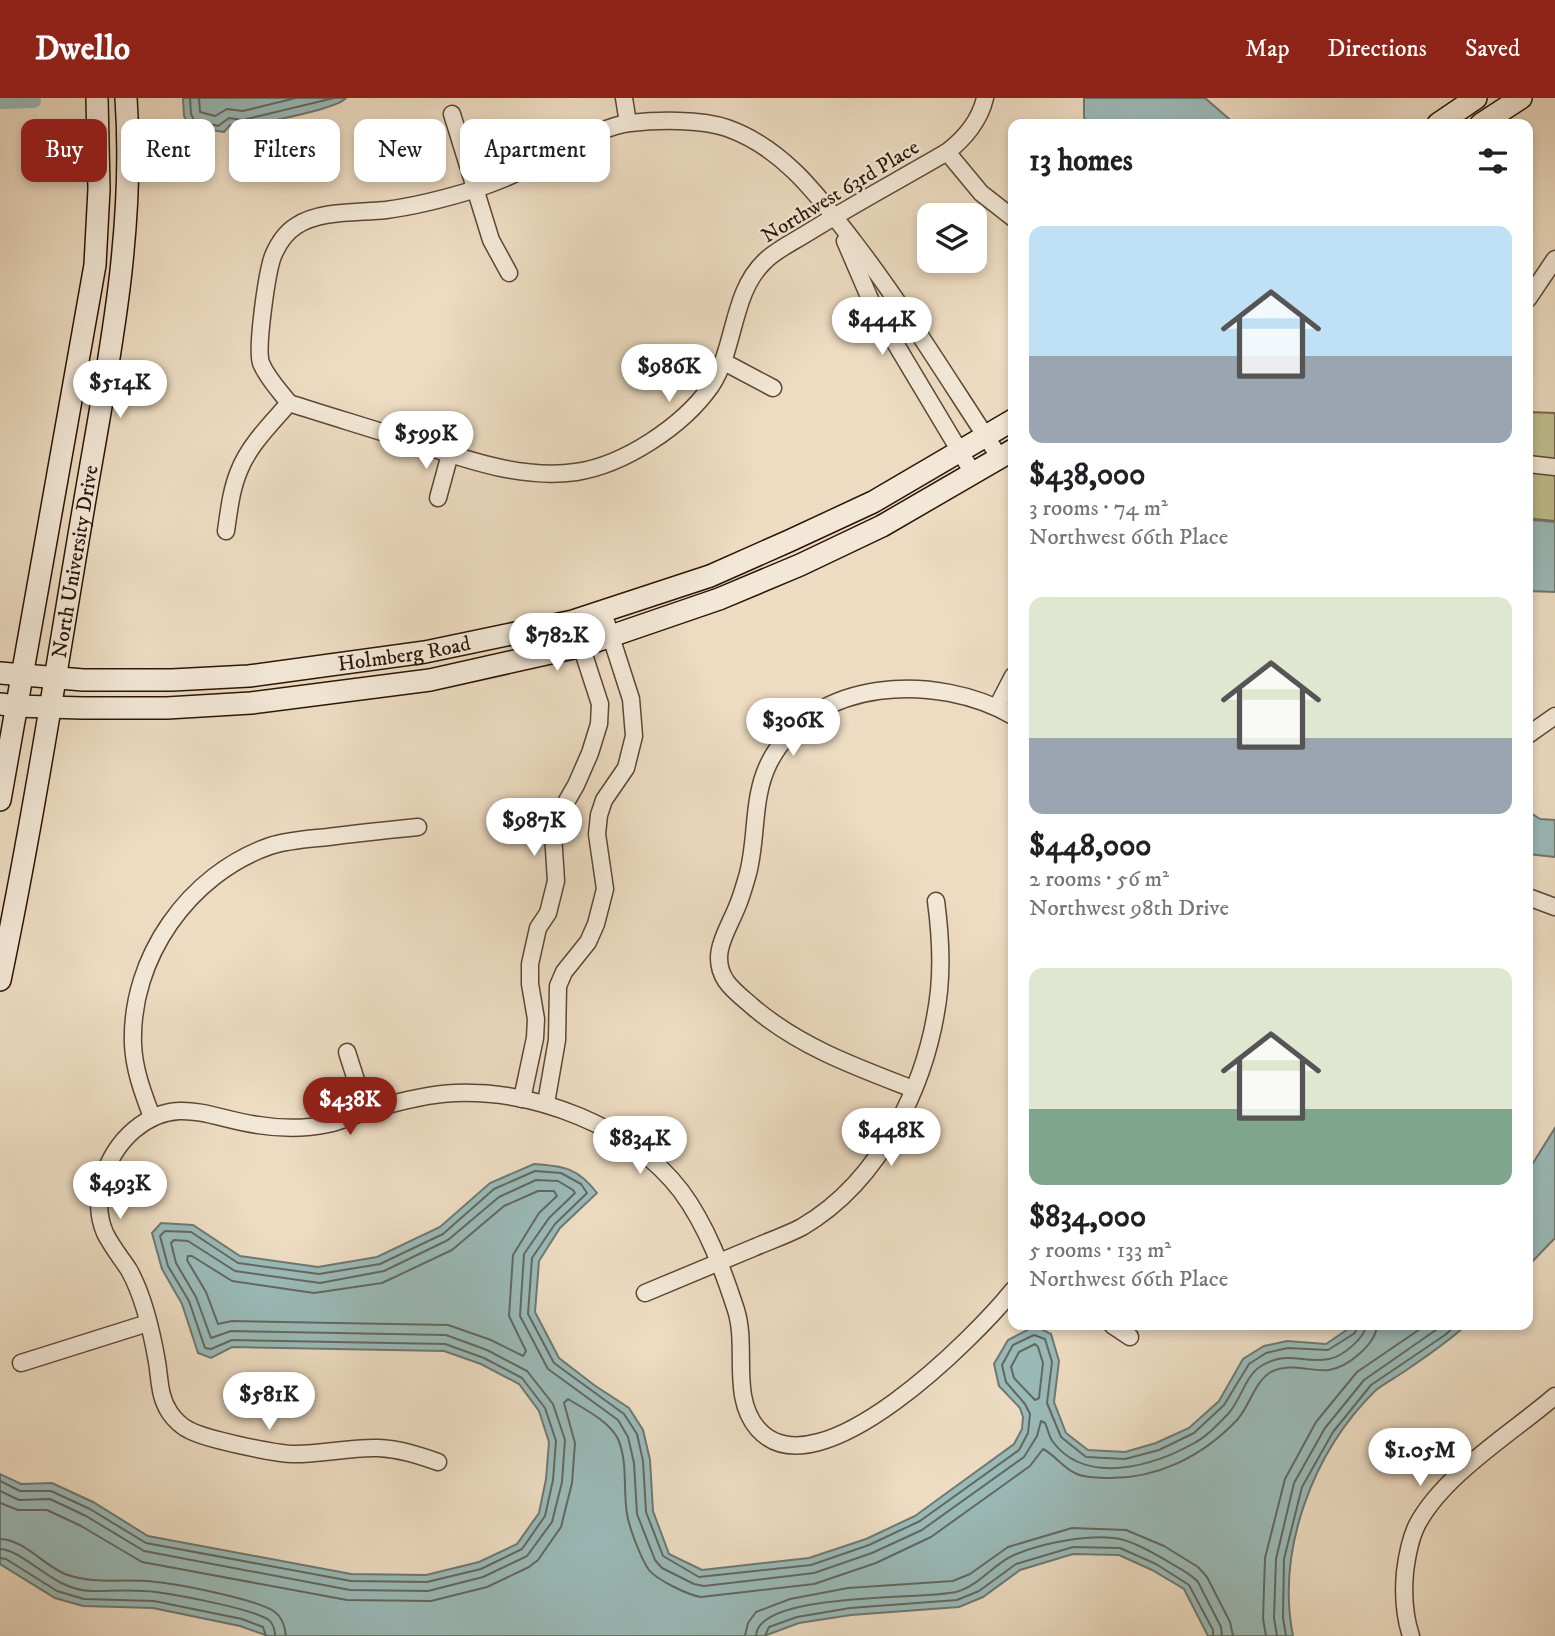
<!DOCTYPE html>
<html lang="en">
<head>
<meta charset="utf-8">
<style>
  :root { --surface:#fff; --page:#f6f6f6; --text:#202124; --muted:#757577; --accent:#8f2418 }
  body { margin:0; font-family:"IM FELL DW Pica",serif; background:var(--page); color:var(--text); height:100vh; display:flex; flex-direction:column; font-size:26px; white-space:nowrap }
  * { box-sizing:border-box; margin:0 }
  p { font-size:23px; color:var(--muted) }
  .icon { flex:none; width:38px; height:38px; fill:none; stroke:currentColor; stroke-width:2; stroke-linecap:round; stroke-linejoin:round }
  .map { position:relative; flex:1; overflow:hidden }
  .drawer { position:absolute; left:1008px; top:21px; width:525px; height:1211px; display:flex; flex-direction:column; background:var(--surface); border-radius:14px; box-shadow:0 4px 10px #0003 }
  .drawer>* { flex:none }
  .top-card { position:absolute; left:21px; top:21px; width:665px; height:63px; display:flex; gap:14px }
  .tools { position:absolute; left:917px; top:105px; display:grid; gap:14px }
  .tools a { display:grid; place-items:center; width:70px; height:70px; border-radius:14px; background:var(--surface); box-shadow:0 4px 10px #0003; font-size:35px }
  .price { position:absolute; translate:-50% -60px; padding:0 16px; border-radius:24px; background:#fff; color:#222; font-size:23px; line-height:46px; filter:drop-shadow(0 2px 4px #0008) }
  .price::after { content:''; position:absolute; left:50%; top:42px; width:21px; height:16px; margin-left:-10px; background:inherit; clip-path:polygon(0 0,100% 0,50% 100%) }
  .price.selected { background:var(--accent); color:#fff }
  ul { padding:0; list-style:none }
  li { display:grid; align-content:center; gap:14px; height:371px; padding:0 21px }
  li span { display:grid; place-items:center; height:217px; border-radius:14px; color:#555 }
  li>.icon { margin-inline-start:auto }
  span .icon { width:126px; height:126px; fill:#fffc; stroke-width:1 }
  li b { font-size:30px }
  h2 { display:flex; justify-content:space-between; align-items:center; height:84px; padding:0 21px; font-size:30px }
  .pill { padding:0 24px; border-radius:14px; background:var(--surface); box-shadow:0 4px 10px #0003; font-size:24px; line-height:63px }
  .pill.selected { background:var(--accent); color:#fff }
  header { display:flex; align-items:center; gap:42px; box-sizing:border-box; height:98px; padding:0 35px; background:var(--accent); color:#fff }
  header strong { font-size:33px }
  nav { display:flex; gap:38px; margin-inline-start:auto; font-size:24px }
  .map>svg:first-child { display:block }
  .green { fill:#bfbe8e; stroke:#756a4a; stroke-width:2 }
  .water { fill:#9abab8; stroke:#6e7871; stroke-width:2 }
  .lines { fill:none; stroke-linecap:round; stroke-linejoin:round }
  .shore { stroke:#62685f; stroke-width:2 }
  .canal { stroke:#9abab8; stroke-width:14 }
  .street-casing { stroke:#5c4735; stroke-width:19 }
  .secondary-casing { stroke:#2b1506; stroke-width:24 }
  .street { stroke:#f3e8d7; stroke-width:16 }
  .secondary { stroke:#f3e8d7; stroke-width:21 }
  .labels { text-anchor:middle; stroke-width:5; stroke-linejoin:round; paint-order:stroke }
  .street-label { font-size:21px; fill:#2b1506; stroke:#f3e8d7 }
</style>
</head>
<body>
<header>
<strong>Dwello</strong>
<nav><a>Map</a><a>Directions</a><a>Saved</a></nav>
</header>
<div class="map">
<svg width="1555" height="1538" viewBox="0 0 1555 1538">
  <rect width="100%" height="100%" fill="#eddcc2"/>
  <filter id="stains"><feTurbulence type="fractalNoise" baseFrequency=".00286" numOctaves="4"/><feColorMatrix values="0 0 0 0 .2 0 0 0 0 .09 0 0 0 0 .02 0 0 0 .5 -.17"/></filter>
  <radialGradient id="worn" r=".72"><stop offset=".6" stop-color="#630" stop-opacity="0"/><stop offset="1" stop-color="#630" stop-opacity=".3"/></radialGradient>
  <polygon class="green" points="1528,314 1555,315 1555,423 1534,421 1528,423"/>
  <g class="water">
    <path d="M183 0H346C335 12 263 24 243 29L230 27 224 34 190 29 184 18Z"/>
    <polygon points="1084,0 1205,0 1235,26 1087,26 1084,19"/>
    <polygon points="1534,422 1555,424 1555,494 1528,493 1528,424"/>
    <polygon points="1528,713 1540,721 1555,722 1555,759 1528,756"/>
    <polygon points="1555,1030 1555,1140 1528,1168 1528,1073"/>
    <path d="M534 1066C564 1068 578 1070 597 1095L560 1130 539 1163 535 1214 559 1260 594 1287 629 1310 643 1332 650 1362 653 1413 669 1456 702 1472 809 1460 866 1441 915 1418 1014 1346 1022 1331 1023 1319 1020 1310 999 1288 994 1266 1008 1242 1035 1228 1051 1236 1059 1263 1054 1304 1066 1335 1088 1352 1125 1354 1156 1345 1189 1330 1219 1303 1243 1261 1264 1248 1287 1243 1326 1246 1354 1227H1466C1447 1245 1424 1260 1402 1275 1393 1281 1383 1286 1375 1293 1313 1354 1276 1452 1293 1538H1208L1184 1491 1152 1472 1119 1457 1073 1456 1020 1472 983 1499 959 1509 851 1517 799 1525 764 1538H268L240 1528 153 1510 83 1508 55 1500 0 1466V1376L21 1386 52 1385 93 1404 148 1438 351 1476 426 1477 479 1464 517 1446 539 1415 546 1381 549 1344 539 1313 519 1286 481 1266 444 1253 232 1249 211 1260 198 1255 182 1206 162 1171 152 1135 161 1125 193 1127 240 1158 318 1169 377 1159 440 1129 490 1085Z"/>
  </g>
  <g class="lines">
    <g class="shore">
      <polyline points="190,0 191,16 194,22 218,28 229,20 243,22 334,0"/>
      <polyline points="199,0 200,14 215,18 227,11 243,13 296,0"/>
      <polygon points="538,1093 554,1093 557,1098 539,1115 513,1157 509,1218 526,1253 523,1258 491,1242 448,1227 232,1223 218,1226 206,1194 187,1162 188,1158 192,1158 232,1183 314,1195 382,1185 452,1152 504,1108"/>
      <polygon points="1035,1246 1038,1249 1043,1265 1039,1300 1035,1302 1014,1280 1011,1269 1019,1254"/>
      <polyline points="0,1383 20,1393 51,1393 90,1411 146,1445 351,1483 427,1484 481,1471 522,1451 545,1418 553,1382 556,1343 545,1310 522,1280 484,1260 445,1246 232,1242 211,1251 205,1250 189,1203 168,1168 160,1138 165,1133 191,1134 238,1165 319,1176 380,1166 443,1136 494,1091 535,1073 561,1075 581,1086 587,1095 555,1126 532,1160 528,1216 554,1265 624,1316 637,1336 643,1363 646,1414 663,1458 699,1479 811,1467 869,1447 920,1423 1019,1352 1028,1335 1030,1316 1025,1306 1006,1284 1002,1267 1013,1247 1034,1237 1045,1241 1052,1264 1047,1305 1061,1339 1086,1359 1125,1361 1159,1352 1194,1335 1224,1307 1249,1266 1266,1255 1288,1250 1328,1252 1355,1235 1357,1227"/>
      <path d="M0 1393 19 1402 50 1401 86 1418 144 1453 350 1492 428 1493 483 1479 527 1458 552 1424 562 1384 565 1342 553 1306 527 1273 487 1252 446 1237 231 1233 211 1240 196 1199 176 1165 171 1145 174 1142 188 1143 235 1173 320 1185 384 1173 448 1142 499 1099 536 1082 558 1083 573 1092 575 1095 549 1120 524 1156 520 1218 548 1271 618 1322 628 1339 634 1365 637 1416 655 1462 662 1470 694 1486 704 1488 814 1475 872 1455 922 1432 1024 1359 1037 1338 1041 1323 1045 1325C1048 1331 1049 1339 1053 1344 1087 1389 1156 1367 1196 1344 1208 1338 1219 1325 1228 1316 1241 1302 1245 1278 1261 1268 1287 1252 1304 1266 1329 1261 1342 1259 1365 1240 1366 1227"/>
      <path d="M0 1405 18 1412H47L81 1428 142 1464 347 1502 431 1503 487 1489 529 1469 538 1462 561 1429 572 1385 575 1345 564 1305 568 1301C584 1311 609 1323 618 1341 628 1364 623 1392 627 1416 629 1429 641 1461 649 1472 657 1482 688 1497 701 1499L814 1486 876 1465 931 1439 1030 1368 1043 1351C1055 1357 1064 1371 1077 1376 1085 1380 1095 1379 1104 1380 1155 1382 1202 1359 1237 1322 1250 1308 1254 1284 1271 1274 1290 1264 1310 1274 1329 1272 1348 1269 1376 1246 1377 1227"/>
      <path d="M0 1441C25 1442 43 1467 65 1476 94 1487 126 1480 156 1484 178 1486 260 1502 275 1514 283 1520 285 1529 286 1538"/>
      <path d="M0 1451C27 1453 52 1492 91 1493 112 1493 135 1491 156 1494 177 1497 256 1511 270 1523 274 1528 275 1532 275 1538"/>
      <polyline points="0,1460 6,1461 57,1493 84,1501 154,1503 242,1521 263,1529 266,1538"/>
      <polyline points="745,1538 748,1525 756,1514 790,1501 848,1490 953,1483 970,1476 1008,1449 1072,1430 1126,1432 1164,1448 1198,1469 1207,1479 1230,1524 1233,1538"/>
      <path d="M756 1538C758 1493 922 1502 956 1494 979 1488 993 1466 1014 1457 1042 1445 1095 1434 1124 1442 1141 1447 1157 1457 1172 1466 1181 1471 1191 1476 1198 1484L1221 1529 1222 1538"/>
      <polyline points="765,1538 769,1529 797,1519 850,1510 957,1502 979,1493 1016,1466 1073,1449 1120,1450 1156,1466 1189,1487 1213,1532 1213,1538"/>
      <polyline points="1266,1538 1263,1521 1265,1460 1285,1381 1316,1324 1357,1274 1426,1227"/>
      <polyline points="1277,1538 1274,1520 1276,1461 1294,1385 1325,1330 1364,1282 1443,1227"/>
      <polyline points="1286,1538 1283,1520 1284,1461 1302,1389 1333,1334 1371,1287 1445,1237 1456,1227"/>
    </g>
    <polyline class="canal" points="0,4 34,3"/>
    <g class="street-casing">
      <g id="street">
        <polyline points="624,0 628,25"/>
        <polyline points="452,16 491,142 509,175"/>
        <polyline points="947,54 981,95 1013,120"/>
        <polyline points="845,143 873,208 974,377"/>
        <polyline points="1528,201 1555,161"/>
        <polyline points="724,264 773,290"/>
        <path d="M289 305C279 292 267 280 261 265 256 250 267 174 273 158 278 146 285 135 296 128 320 112 358 115 386 112 416 108 447 100 476 91 500 83 523 73 545 61 568 50 605 27 630 25 657 22 701 21 727 30 784 50 819 99 854 144 907 213 952 288 1000 360"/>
        <path d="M289 305C329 318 370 330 410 343 462 360 520 382 576 374 624 367 683 328 711 288 736 250 731 195 765 163 777 151 795 143 809 134 854 106 901 81 947 54 964 41 980 22 985 0"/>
        <polyline points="1528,366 1555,369"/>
        <polyline points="438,400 450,356"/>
        <path d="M226 433C229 413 231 392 239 373 249 347 271 326 289 305"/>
        <polyline points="997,609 1013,578"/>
        <polyline points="1528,637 1555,618"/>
        <polyline points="1528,799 1555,809"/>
        <polyline points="347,954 366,1013"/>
        <path d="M913 991C856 969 800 949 753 909 744 901 733 893 726 883 709 857 727 834 737 809 741 800 744 789 747 779 758 742 751 701 769 665 813 578 938 575 1013 618"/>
        <polyline points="522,1001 535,940 536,921 530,886 530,866 538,830 548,815 556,783 553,736 557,720 576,687 590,655 599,626 600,606 573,523"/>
        <polyline points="546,1005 557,942 558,888 564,874 588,844 596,826 605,791 597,736 599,717 604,702 626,670 634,638 631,601 603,514"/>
        <path d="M152 1019C143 995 134 972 133 946 130 860 189 776 270 748 288 742 309 741 328 739 358 735 388 732 418 729"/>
        <path d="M645 1195C681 1180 717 1165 753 1150 769 1143 787 1137 802 1129 882 1082 929 983 939 893 942 863 940 833 936 803"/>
        <polyline points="1112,1227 1130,1239"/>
        <polyline points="21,1265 148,1225"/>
        <path d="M438 1364C418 1357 400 1351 378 1350 349 1349 320 1357 291 1356 272 1355 205 1341 189 1332 182 1329 174 1321 170 1315 159 1299 160 1282 157 1264 152 1235 144 1199 129 1172 121 1160 112 1149 105 1135 90 1101 106 1056 134 1032 177 996 211 1021 258 1027 282 1031 305 1031 328 1026 342 1023 356 1016 370 1012 397 1004 427 996 455 995 536 992 631 1028 681 1093 707 1128 723 1172 736 1212 748 1250 730 1299 758 1331 818 1399 977 1237 1013 1192"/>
        <path d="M1411 1538C1404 1517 1403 1496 1405 1474 1407 1458 1410 1441 1417 1427 1443 1377 1512 1335 1555 1298"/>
      </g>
    </g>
    <g class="secondary-casing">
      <g id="secondary">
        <polyline points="1438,26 1476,0"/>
        <polyline points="1481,26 1521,0"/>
        <path id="s1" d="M0 575 83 582H172L249 578 425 554 573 523 710 478 789 443 873 404 1013 322"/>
        <polyline points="0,606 16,608 82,610 167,610 251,605 430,582 582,548 719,501 800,467 882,428 1013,352"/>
        <polyline points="0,702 95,167 99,91 97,0"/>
        <path id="s2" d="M0 882C32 729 56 573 82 419 105 280 136 142 126 0"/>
      </g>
    </g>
    <use href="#street" class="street"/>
    <use href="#secondary" class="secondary"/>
  </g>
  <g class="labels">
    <g class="street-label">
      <text transform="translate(840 93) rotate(-31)" y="7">Northwest 63rd Place</text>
      <text dy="7" stroke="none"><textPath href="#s2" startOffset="425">North University Drive</textPath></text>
      <text dy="7" stroke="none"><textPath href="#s1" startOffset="406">Holmberg Road</textPath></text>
    </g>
  </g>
  <rect width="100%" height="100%" filter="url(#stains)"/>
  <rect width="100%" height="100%" fill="url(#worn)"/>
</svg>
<div class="tools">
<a><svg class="icon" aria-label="layers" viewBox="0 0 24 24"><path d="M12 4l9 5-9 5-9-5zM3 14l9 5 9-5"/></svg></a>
</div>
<b class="price" style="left:882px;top:259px">$444K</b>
<b class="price" style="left:669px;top:306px">$986K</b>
<b class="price" style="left:120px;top:322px">$514K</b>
<b class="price" style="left:426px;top:373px">$599K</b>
<b class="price" style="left:557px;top:575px">$782K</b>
<b class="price" style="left:793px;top:660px">$306K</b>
<b class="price" style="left:534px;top:760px">$987K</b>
<b class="price selected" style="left:350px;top:1039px">$438K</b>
<b class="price" style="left:891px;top:1070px">$448K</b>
<b class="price" style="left:640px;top:1078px">$834K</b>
<b class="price" style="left:120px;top:1123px">$493K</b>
<b class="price" style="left:269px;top:1334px">$581K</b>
<b class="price" style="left:1420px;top:1390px">$1.05M</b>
<div class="top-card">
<a class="pill selected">Buy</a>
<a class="pill">Rent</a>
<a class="pill">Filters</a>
<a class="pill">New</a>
<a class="pill">Apartment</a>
</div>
<section class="drawer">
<h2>13 homes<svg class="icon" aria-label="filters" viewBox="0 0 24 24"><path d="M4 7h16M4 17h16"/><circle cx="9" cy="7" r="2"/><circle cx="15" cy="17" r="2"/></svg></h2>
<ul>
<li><span style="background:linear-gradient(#bfe0f5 60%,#9aa5b1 0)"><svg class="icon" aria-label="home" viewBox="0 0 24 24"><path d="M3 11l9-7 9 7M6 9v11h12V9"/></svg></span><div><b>$438,000</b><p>3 rooms · 74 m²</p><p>Northwest 66th Place</p></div></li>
<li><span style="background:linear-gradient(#dfe7d0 65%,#9aa5b1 0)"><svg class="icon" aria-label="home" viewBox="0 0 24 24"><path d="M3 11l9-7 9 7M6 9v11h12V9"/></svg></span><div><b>$448,000</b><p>2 rooms · 56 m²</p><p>Northwest 98th Drive</p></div></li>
<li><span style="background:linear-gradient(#dfe7d0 65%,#7fa58c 0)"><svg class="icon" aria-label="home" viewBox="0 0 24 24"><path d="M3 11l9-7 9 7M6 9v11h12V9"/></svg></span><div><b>$834,000</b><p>5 rooms · 133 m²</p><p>Northwest 66th Place</p></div></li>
</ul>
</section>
</div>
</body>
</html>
